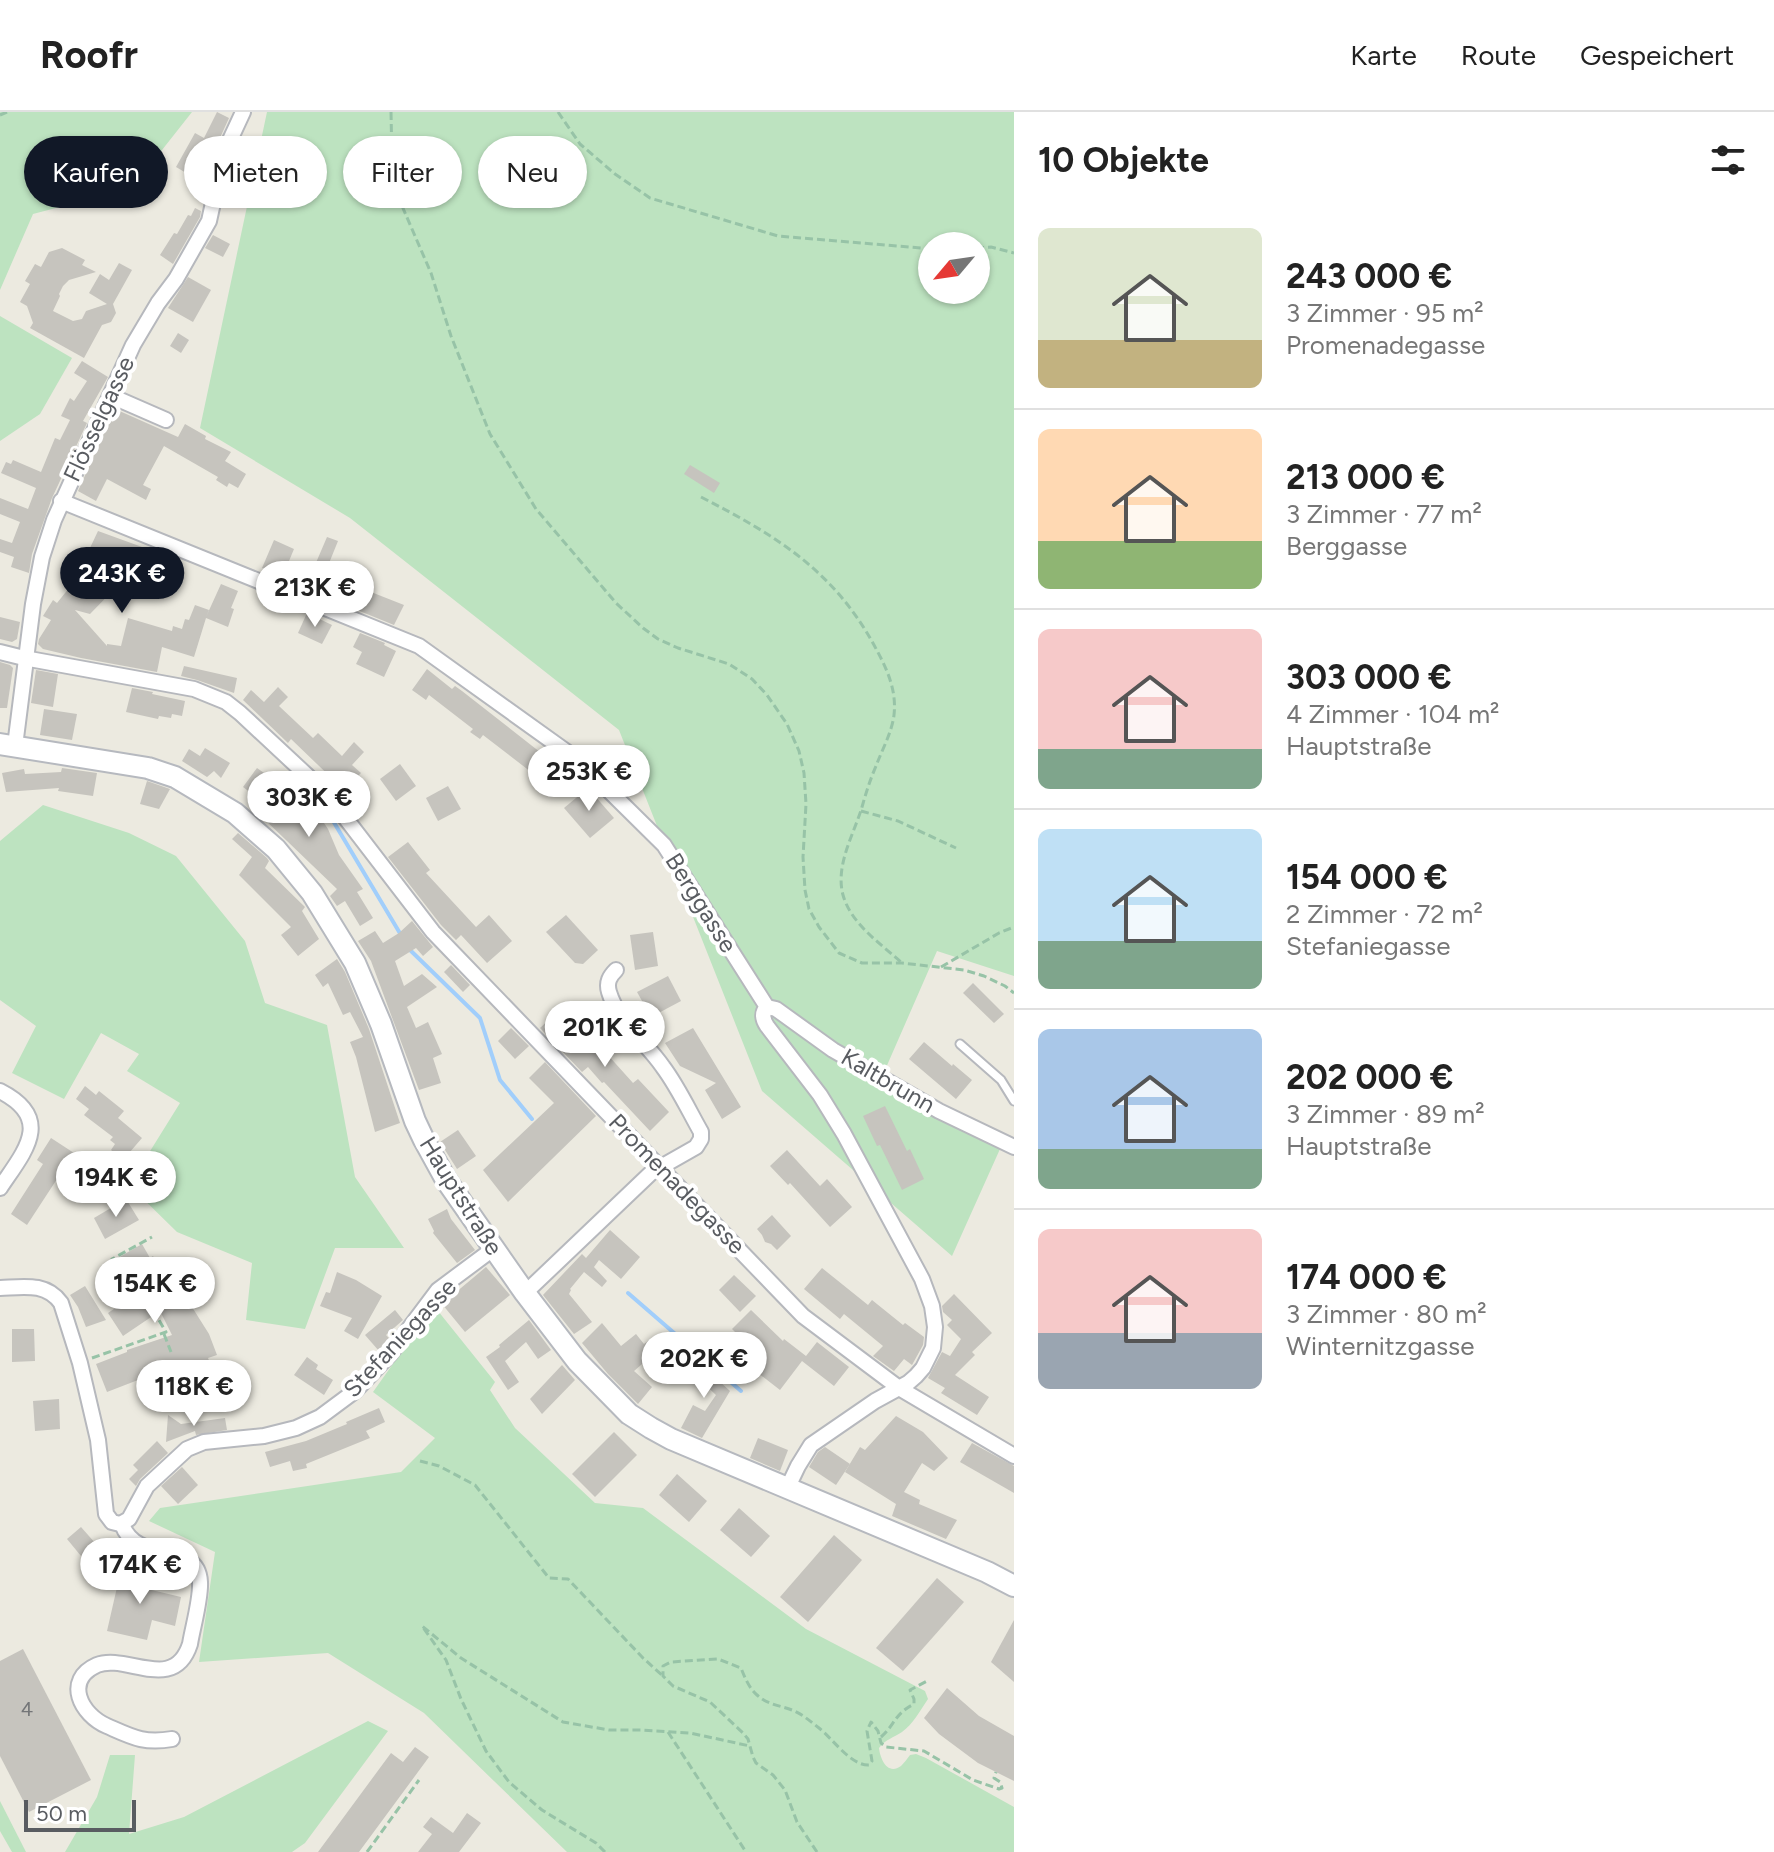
<!DOCTYPE html>
<html lang="de">
<head>
<meta charset="utf-8">
<style>
  :root { --surface:#fff; --page:#f2f2f2; --text:#222; --muted:#767676; --line:#e0e0e0; --accent:#111827 }
  body { margin:0; font-family:Figtree,sans-serif; background:var(--page); color:var(--text); height:100vh; display:flex; flex-direction:column; font-size:30px; white-space:nowrap }
  * { box-sizing:border-box; margin:0 }
  p { font-size:26px; color:var(--muted) }
  .icon { flex:none; width:44px; height:44px; fill:none; stroke:currentColor; stroke-width:2; stroke-linecap:round; stroke-linejoin:round }
  .map { position:relative; flex:1; overflow:hidden }
  .drawer { display:flex; flex-direction:column; background:var(--surface); width:760px }
  .drawer>* { flex:none }
  .banner { position:absolute; left:24px; top:24px; width:760px; height:72px; display:flex; gap:16px }
  .needle { width:52px; rotate:241deg }
  .tools { position:absolute; left:918px; top:120px; display:grid; gap:16px }
  .tools a { display:grid; place-items:center; width:72px; height:72px; border-radius:50%; background:var(--surface); box-shadow:0 2px 6px #0004; font-size:40px }
  .scale { position:absolute; left:24px; bottom:20px; width:112px; box-sizing:border-box; padding-left:8px; border:4px solid #595c61; border-top:0; font-size:22px; line-height:28px; white-space:nowrap; color:#595c61; -webkit-text-stroke:6px #fff; paint-order:stroke }
  .price { position:absolute; translate:-50% -68px; padding:0 18px; border-radius:28px; background:#fff; color:#222; font-size:26px; line-height:52px; filter:drop-shadow(0 2px 4px #0008) }
  .price::after { content:''; position:absolute; left:50%; top:48px; width:24px; height:18px; margin-left:-12px; background:inherit; clip-path:polygon(0 0,100% 0,50% 100%) }
  .price.on { background:var(--accent); color:#fff }
  ul { padding:0; list-style:none }
  li { display:flex; align-items:center; gap:24px; height:200px; padding:0 24px }
  li+li { border-top:2px solid var(--line) }
  li span { display:grid; place-items:center; flex:none; width:224px; height:160px; border-radius:12px; color:#555 }
  li>.icon { margin-inline-start:auto }
  span .icon { width:96px; height:96px; fill:#fffc; stroke-width:1 }
  li b { font-size:34px }
  h2 { display:flex; justify-content:space-between; align-items:center; height:96px; padding:0 24px; font-size:34px }
  .tag { padding:0 28px; border-radius:36px; background:var(--surface); box-shadow:0 2px 6px #0004; font-size:28px; line-height:72px }
  .tag.on { background:var(--accent); color:#fff }
  header { display:flex; align-items:center; gap:48px; box-sizing:border-box; height:112px; padding:0 40px; background:var(--surface); border-bottom:2px solid var(--line) }
  header strong { font-size:38px }
  nav { display:flex; gap:44px; margin-inline-start:auto; font-size:28px }
  main { display:flex; flex:1; min-height:0 }
  .map>svg:first-child { display:block }
  .green { fill:#bde3c0; fill-rule:evenodd }
  .lines { fill:none; stroke-linecap:round; stroke-linejoin:round }
  .stream { stroke:#a1cefb; stroke-width:4 }
  .building { fill:#c6c4be }
  .lane-casing { stroke:#b6b8bd; stroke-width:11 }
  .street-casing { stroke:#b6b8bd; stroke-width:18 }
  .secondary-casing { stroke:#b6b9bf; stroke-width:24 }
  .path { stroke:#97c3a7; stroke-width:3; stroke-dasharray:8 4; stroke-linecap:butt }
  .lane { stroke:#fff; stroke-width:7 }
  .street { stroke:#fff; stroke-width:14 }
  .secondary { stroke:#fff; stroke-width:20 }
  .labels { text-anchor:middle; stroke-width:8; stroke-linejoin:round; paint-order:stroke }
  .number-label { font-size:20px; fill:#747678 }
  .street-label { font-size:24px; fill:#595c61; stroke:#fff }
</style>
</head>
<body>
<header>
<strong>Roofr</strong>
<nav><a>Karte</a><a>Route</a><a>Gespeichert</a></nav>
</header>
<main>
<div class="map">
<svg width="1014" height="1740" viewBox="0 0 1014 1740">
  <rect width="100%" height="100%" fill="#eceae0"/>
  <g class="green">
    <polygon points="0,0 192,0 132,76 33,102 0,178"/>
    <path d="M267 0H1014V864L937 839 878 974 1000 1037 952 1144 762 979 619 618 350 406 200 316ZM932 134H976V178H932Z"/>
    <polygon points="0,204 72,246 40,302 0,329"/>
    <polygon points="43,693 129,721 176,744 245,829 265,891 327,913 355,1065 404,1136 335,1136 305,1217 246,1208 252,1151 177,1120 129,1073 180,991 127,959 139,942 101,921 64,987 12,961 36,914 0,888 0,729"/>
    <path d="M434 1194 495 1270 490 1278 515 1316 595 1391 643 1396 806 1517 925 1579 928 1587C920 1599 913 1612 902 1620 893 1626 886 1627 879 1636 880 1646 887 1664 901 1654 904 1651 907 1647 910 1643L916 1642 926 1646 1014 1695V1740H567L424 1601 328 1541 199 1550 215 1440 149 1409 160 1396 401 1360 435 1326 373 1280Z"/>
    <polygon points="368,1609 388,1619 305,1731 292,1740 65,1740 97,1685 110,1643 135,1643 129,1722 184,1705"/>
    <polygon points="0,1689 26,1740 12,1740 0,1719"/>
  </g>
  <g class="lines">
    <g class="stream">
      <polyline points="320,687 401,823"/>
      <polyline points="410,838 480,906 500,968 532,1007"/>
      <polyline points="628,1181 741,1279"/>
    </g>
  </g>
  <g class="building">
    <polygon points="217,0 229,6 214,39 198,68 176,55 195,21 204,26"/>
    <polygon points="195,96 201,99 200,105 173,152 160,143 174,121 177,122 188,103 191,104"/>
    <polygon points="213,123 230,132 223,145 205,136"/>
    <polygon points="62,136 85,148 82,153 96,160 69,168 63,174 59,182 60,184 53,199 73,209 82,207 86,199 107,192 89,181 100,162 109,168 119,151 132,158 113,192 116,201 111,210 102,213 84,246 30,216 33,211 27,194 20,190 30,172 25,169 35,152 41,155 49,140"/>
    <polygon points="188,165 211,178 193,210 168,196"/>
    <polygon points="178,221 189,228 181,241 170,234"/>
    <polygon points="82,249 108,265 83,309 87,311 52,386 32,442 29,461 11,455 14,445 0,440 0,427 12,431 20,410 0,402 0,386 28,397 36,376 1,361 6,350 11,352 13,348 41,360 55,326 60,328 70,308 61,304 70,286 74,289 87,269 74,261"/>
    <polygon points="115,297 178,325 185,312 206,324 205,327 231,340 225,349 246,362 238,376 229,371 227,375 216,368 218,365 164,334 143,373 151,377 146,388 107,367 96,389 78,379"/>
    <polygon points="690,353 720,371 714,381 684,362"/>
    <polygon points="98,419 142,435 138,448 130,445 125,466 90,502 75,498 107,534 107,532 121,534 128,506 172,519 173,514 182,517 185,507 189,508 195,493 209,498 206,505 221,472 238,479 231,496 234,497 228,515 206,506 194,545 162,535 157,560 81,546 43,537 38,532 39,527 51,508 43,504 53,488 57,491 98,440 90,436"/>
    <polygon points="327,425 338,429 321,471 366,490 371,480 404,493 394,513 298,474 299,473 262,456 274,428 294,437 289,449 312,460"/>
    <polygon points="307,501 332,513 322,532 298,521"/>
    <polygon points="0,505 20,510 17,527 12,530 0,527"/>
    <polygon points="360,521 385,531 384,533 396,539 384,565 356,552 362,540 353,535"/>
    <polygon points="0,550 10,553 13,556 7,596 0,596"/>
    <polygon points="184,554 237,566 234,581 197,568 181,564"/>
    <polygon points="427,557 452,577 455,574 462,579 559,655 561,653 572,662 557,680 483,623 480,627 470,620 473,617 429,583 426,588 412,578"/>
    <polygon points="36,558 58,562 53,595 31,591"/>
    <polygon points="278,575 288,585 279,594 313,626 318,621 342,644 354,630 364,640 352,653 361,661 344,678 291,627 288,631 243,588 251,578 264,590"/>
    <polygon points="132,576 153,580 152,582 185,589 182,604 172,602 171,606 159,604 158,607 126,600"/>
    <polygon points="44,597 77,602 72,628 40,623"/>
    <polygon points="205,636 230,651 221,666 214,659 207,665 182,649 189,637 200,644"/>
    <polygon points="400,652 416,674 396,689 380,667"/>
    <polygon points="62,656 97,661 93,684 58,679 59,676 6,680 2,661 24,657 25,662 61,660"/>
    <polygon points="257,656 308,692 310,690 328,717 339,743 363,777 357,780 373,806 360,814 345,789 337,794 330,784 337,777 262,705 271,696 243,675"/>
    <polygon points="147,669 170,677 159,697 140,692"/>
    <polygon points="448,674 461,697 438,709 426,686"/>
    <polygon points="588,676 614,706 590,726 564,696"/>
    <polygon points="238,721 267,746 269,749 265,756 305,795 302,799 319,827 298,844 281,823 291,815 239,763 252,745 232,727"/>
    <polygon points="408,730 430,758 426,761 476,815 489,803 512,829 487,851 461,823 456,828 441,813 388,745"/>
    <polygon points="566,803 598,838 583,852 575,851 546,820"/>
    <polygon points="412,809 433,835 423,844 416,836 395,849 404,874 422,862 437,875 407,895 416,916 428,910 442,942 433,946 441,971 419,978 371,849 358,829 375,819 383,831 399,821"/>
    <polygon points="653,820 658,854 635,858 630,823"/>
    <polygon points="337,847 345,860 369,917 400,1011 375,1020 356,945 350,930 363,925 350,900 343,903 328,871 323,875 315,863"/>
    <polygon points="451,853 470,873 463,880 444,860"/>
    <polygon points="668,864 681,889 651,905 637,880"/>
    <polygon points="973,871 1004,902 994,911 963,881"/>
    <polygon points="574,902 591,920 589,922 633,971 638,967 669,1000 650,1019 604,970 602,971 588,955 582,960 540,916 551,906 560,915"/>
    <polygon points="511,916 529,934 515,947 498,929"/>
    <polygon points="693,916 741,995 722,1007 705,978 716,971 680,954 665,931"/>
    <polygon points="924,930 952,954 953,952 972,968 956,987 909,947"/>
    <polygon points="545,950 596,1004 508,1090 483,1058 554,991 529,966"/>
    <polygon points="85,974 96,983 99,979 124,999 118,1006 142,1026 123,1048 111,1038 115,1032 110,1028 113,1025 84,1003 89,997 76,987"/>
    <polygon points="885,994 907,1039 910,1037 924,1067 902,1078 880,1033 877,1034 863,1004"/>
    <polygon points="458,1018 476,1044 457,1057 440,1030"/>
    <polygon points="51,1026 74,1041 27,1113 11,1102 43,1052 37,1048"/>
    <polygon points="787,1038 820,1074 827,1067 852,1095 830,1115 790,1071 788,1073 770,1054"/>
    <polygon points="126,1087 139,1108 105,1127 94,1106"/>
    <polygon points="447,1097 451,1107 475,1138 457,1151 433,1121 434,1119 428,1107"/>
    <polygon points="772,1103 791,1124 777,1138 771,1132 765,1130 762,1123 757,1117"/>
    <polygon points="610,1118 640,1145 621,1167 599,1148 594,1155 607,1169 602,1175 584,1160 570,1177 571,1178 569,1182 592,1210 574,1222 543,1183 582,1142 586,1146"/>
    <polygon points="142,1132 150,1146 153,1144 161,1158 164,1156 172,1169 175,1168 209,1222 217,1243 208,1246 210,1251 193,1257 192,1252 182,1255 180,1251 137,1266 138,1268 107,1280 96,1252 127,1240 127,1238 172,1223 160,1199 123,1224 108,1201 139,1180 127,1160 124,1161 116,1147"/>
    <polygon points="486,1155 510,1183 465,1220 442,1192"/>
    <polygon points="822,1156 868,1193 872,1188 903,1213 905,1211 924,1225 923,1233 912,1253 904,1247 894,1259 873,1244 883,1234 844,1202 840,1207 804,1177"/>
    <polygon points="337,1160 356,1168 382,1184 358,1227 344,1219 352,1206 320,1194 326,1180 330,1181"/>
    <polygon points="734,1163 756,1184 740,1200 719,1178"/>
    <polygon points="85,1174 106,1208 86,1215 78,1195 70,1183"/>
    <polygon points="954,1182 992,1221 972,1240 975,1243 955,1263 989,1285 977,1303 941,1281 945,1276 928,1266 942,1240 950,1244 961,1227 947,1213 952,1208 943,1200 942,1194"/>
    <polygon points="395,1198 403,1208 386,1223 389,1226 379,1239 365,1223"/>
    <polygon points="751,1198 783,1229 784,1227 806,1244 817,1230 849,1255 834,1274 802,1249 780,1278 758,1261 766,1251 732,1217"/>
    <polygon points="529,1208 551,1238 538,1247 526,1230 505,1249 519,1270 508,1278 486,1245 500,1235 499,1233"/>
    <polygon points="602,1211 621,1234 636,1222 644,1232 655,1224 663,1234 634,1259 652,1275 638,1292 608,1262 582,1231"/>
    <polygon points="12,1217 34,1217 35,1249 12,1250"/>
    <polygon points="307,1245 318,1253 316,1257 333,1268 324,1283 294,1263"/>
    <polygon points="694,1246 730,1279 702,1326 681,1316 693,1293 705,1299 716,1283 696,1264 691,1269 681,1260"/>
    <polygon points="562,1253 575,1268 542,1302 530,1287"/>
    <polygon points="59,1287 60,1317 35,1319 33,1289"/>
    <polygon points="379,1296 385,1310 366,1319 370,1326 306,1352 307,1356 293,1359 290,1349 270,1355 265,1340 306,1329 347,1312 346,1310"/>
    <polygon points="168,1303 181,1312 225,1306 227,1318 196,1323 195,1319 166,1330"/>
    <polygon points="896,1304 923,1320 948,1346 934,1359 922,1351 904,1380 920,1388 919,1392 957,1408 946,1427 892,1404 896,1392 845,1360 860,1335 865,1338"/>
    <polygon points="614,1320 637,1343 595,1385 572,1362"/>
    <polygon points="758,1326 788,1338 780,1359 750,1346"/>
    <polygon points="157,1329 168,1341 140,1367 136,1374 129,1367 138,1358 133,1353"/>
    <polygon points="972,1331 1014,1354 1014,1381 960,1350"/>
    <polygon points="825,1335 850,1352 836,1373 809,1355 818,1340"/>
    <polygon points="182,1355 198,1373 178,1392 161,1374"/>
    <polygon points="677,1362 707,1389 689,1410 659,1383"/>
    <polygon points="739,1396 770,1424 751,1445 720,1418"/>
    <polygon points="81,1415 96,1432 81,1444 67,1427"/>
    <polygon points="834,1423 862,1448 808,1510 780,1485"/>
    <polygon points="123,1449 140,1453 135,1474 181,1485 175,1514 152,1508 147,1528 107,1519"/>
    <polygon points="937,1466 964,1490 903,1559 876,1536"/>
    <polygon points="1014,1508 1014,1570 991,1550"/>
    <polygon points="23,1537 91,1668 29,1700 0,1644 0,1549"/>
    <polygon points="947,1576 979,1604 1014,1624 1014,1669 978,1651 939,1622 924,1606"/>
    <polygon points="415,1635 429,1645 359,1740 318,1740 391,1641 403,1650"/>
    <polygon points="467,1701 481,1711 459,1740 418,1740 432,1722 423,1715 431,1705 453,1721"/>
  </g>
  <g class="lines">
    <g class="lane-casing">
      <polyline id="lane" points="960,932 1001,968 1014,989"/>
    </g>
    <g class="street-casing">
      <g id="street">
        <polyline points="111,284 166,308"/>
        <path d="M61 389 419 534 578 648 664 733 767 895C761 901 763 908 767 914L820 983 844 1022 922 1167 932 1194 935 1215 933 1236 923 1256 916 1264 908 1271 875 1289 811 1333 798 1354 787 1377"/>
        <polyline points="0,540 24,546 194,577 226,590 240,601 327,682 433,820 803,1204 899,1276 1014,1344"/>
        <polyline points="15,634 33,492 42,445 54,408 133,233 158,191 176,167 209,109 224,41 243,0"/>
        <polyline points="767,895 776,897 833,938 939,999 1014,1035"/>
        <path d="M0 979C55 1007 24 1040 0 1076"/>
        <path d="M0 1176C23 1175 46 1170 61 1191L80 1251 98 1328 106 1402 112 1410 120 1412 129 1407 147 1374 187 1337 204 1330 264 1324 296 1316 320 1305 355 1279 390 1242 438 1178 493 1137"/>
        <path d="M525 1181 652 1060 696 1035 701 1027V1020C689 999 678 975 663 955 646 930 618 910 609 880 606 870 610 864 616 858"/>
        <path d="M122 1412C136 1454 198 1427 200 1470 201 1487 193 1514 190 1532 174 1582 126 1541 97 1553 63 1568 81 1603 107 1614 132 1625 144 1632 172 1627"/>
      </g>
    </g>
    <g class="secondary-casing">
      <polyline id="secondary" points="0,632 148,656 175,665 235,701 276,737 312,781 355,851 381,912 415,1009 424,1028 446,1068 525,1181 577,1249 629,1302 651,1316 671,1327 987,1460 1014,1474"/>
    </g>
    <g class="path">
      <polyline points="391,0 392,49 396,80 431,161 451,224 490,322 536,397 616,491 643,516 658,527 678,536 729,552 752,567 767,583 787,612 799,639 804,661 806,692 803,745 805,778 809,797 819,815 839,841 862,851 902,851 964,858 984,864 1005,874 1014,881"/>
      <polyline points="558,0 580,32 615,62 650,86 778,124 932,137"/>
      <polyline points="0,3 7,0"/>
      <polyline points="976,136 991,135 1014,141"/>
      <path d="M701 385C775 423 833 458 874 533 886 555 897 577 894 603 892 620 882 638 876 654 870 668 866 681 862 695 854 722 835 753 843 783 851 812 880 831 902 851"/>
      <polyline points="861,699 898,709 956,736"/>
      <polyline points="941,855 999,821 1014,815"/>
      <polyline points="164,1222 171,1240"/>
      <polyline points="92,1246 166,1220 147,1188 141,1189 112,1147 152,1125"/>
      <polyline points="176,1252 186,1278"/>
      <polyline points="420,1349 439,1354 475,1373 549,1466 568,1467 643,1546 663,1564"/>
      <polyline points="668,1620 746,1740"/>
      <path d="M881 1625C895 1613 894 1602 914 1592V1587L910 1578 927 1569"/>
      <polyline points="367,1740 419,1668"/>
      <polyline points="605,1740 596,1731 542,1698 509,1670 486,1639 461,1587 446,1548 422,1514 461,1546 563,1610 609,1618 642,1618 690,1621 750,1634"/>
      <path d="M817 1740 797 1710 785 1678 773 1663 756 1651 753 1645 748 1627 743 1621 710 1590 673 1574 663 1564V1554L671 1550 718 1547 741 1556C745 1566 749 1576 757 1583 768 1593 779 1593 792 1598 802 1602 810 1609 819 1616 833 1627 851 1654 869 1653L872 1649 867 1619 871 1610 878 1619 881 1631 886 1635 924 1639 973 1668 999 1677 1002 1676 1000 1670 994 1666 996 1660"/>
    </g>
    <use href="#lane" class="lane"/>
    <use href="#street" class="street"/>
    <use href="#secondary" class="secondary"/>
  </g>
  <g class="labels">
    <g class="number-label">
      <text x="27" y="1604">4</text>
    </g>
    <g class="street-label">
      <text transform="translate(99 307) rotate(-65)" y="8">Flösselgasse</text>
      <text transform="translate(701 791) rotate(58)" y="8">Berggasse</text>
      <text transform="translate(888 969) rotate(30)" y="8">Kaltbrunn</text>
      <text transform="translate(677 1072) rotate(46)" y="8">Promenadegasse</text>
      <text transform="translate(461 1084) rotate(58)" y="8">Hauptstraße</text>
      <text transform="translate(400 1226) rotate(-47)" y="8">Stefaniegasse</text>
    </g>
  </g>
</svg>
<div class="tools">
<a><svg class="needle" viewBox="-14 -14 28 28"><path d="M0-13l5 13h-10z" fill="#e53935"/><path d="M0 13l5-13h-10z" fill="#767676"/></svg></a>
</div>
<div class="scale">50 m</div>
<b class="price on" style="left:122px;top:503px">243K €</b>
<b class="price" style="left:315px;top:517px">213K €</b>
<b class="price" style="left:589px;top:701px">253K €</b>
<b class="price" style="left:309px;top:727px">303K €</b>
<b class="price" style="left:605px;top:957px">201K €</b>
<b class="price" style="left:116px;top:1107px">194K €</b>
<b class="price" style="left:155px;top:1213px">154K €</b>
<b class="price" style="left:704px;top:1288px">202K €</b>
<b class="price" style="left:194px;top:1316px">118K €</b>
<b class="price" style="left:140px;top:1494px">174K €</b>
<div class="banner">
<a class="tag on">Kaufen</a>
<a class="tag">Mieten</a>
<a class="tag">Filter</a>
<a class="tag">Neu</a>
</div>
</div>
<section class="drawer">
<h2>10 Objekte<svg class="icon" aria-label="filters" viewBox="0 0 24 24"><path d="M4 7h16M4 17h16"/><circle cx="9" cy="7" r="2"/><circle cx="15" cy="17" r="2"/></svg></h2>
<ul>
<li><span style="background:linear-gradient(#dfe7d0 70%,#c2b280 0)"><svg class="icon" aria-label="home" viewBox="0 0 24 24"><path d="M3 11l9-7 9 7M6 9v11h12V9"/></svg></span><div><b>243 000 €</b><p>3 Zimmer · 95 m²</p><p>Promenadegasse</p></div></li>
<li><span style="background:linear-gradient(#ffd9b3 70%,#8fb573 0)"><svg class="icon" aria-label="home" viewBox="0 0 24 24"><path d="M3 11l9-7 9 7M6 9v11h12V9"/></svg></span><div><b>213 000 €</b><p>3 Zimmer · 77 m²</p><p>Berggasse</p></div></li>
<li><span style="background:linear-gradient(#f6c9c9 75%,#7fa58c 0)"><svg class="icon" aria-label="home" viewBox="0 0 24 24"><path d="M3 11l9-7 9 7M6 9v11h12V9"/></svg></span><div><b>303 000 €</b><p>4 Zimmer · 104 m²</p><p>Hauptstraße</p></div></li>
<li><span style="background:linear-gradient(#bfe0f5 70%,#7fa58c 0)"><svg class="icon" aria-label="home" viewBox="0 0 24 24"><path d="M3 11l9-7 9 7M6 9v11h12V9"/></svg></span><div><b>154 000 €</b><p>2 Zimmer · 72 m²</p><p>Stefaniegasse</p></div></li>
<li><span style="background:linear-gradient(#a9c7e8 75%,#7fa58c 0)"><svg class="icon" aria-label="home" viewBox="0 0 24 24"><path d="M3 11l9-7 9 7M6 9v11h12V9"/></svg></span><div><b>202 000 €</b><p>3 Zimmer · 89 m²</p><p>Hauptstraße</p></div></li>
<li><span style="background:linear-gradient(#f6c9c9 65%,#9aa5b1 0)"><svg class="icon" aria-label="home" viewBox="0 0 24 24"><path d="M3 11l9-7 9 7M6 9v11h12V9"/></svg></span><div><b>174 000 €</b><p>3 Zimmer · 80 m²</p><p>Winternitzgasse</p></div></li>
</ul>
</section>
</main>
</body>
</html>
